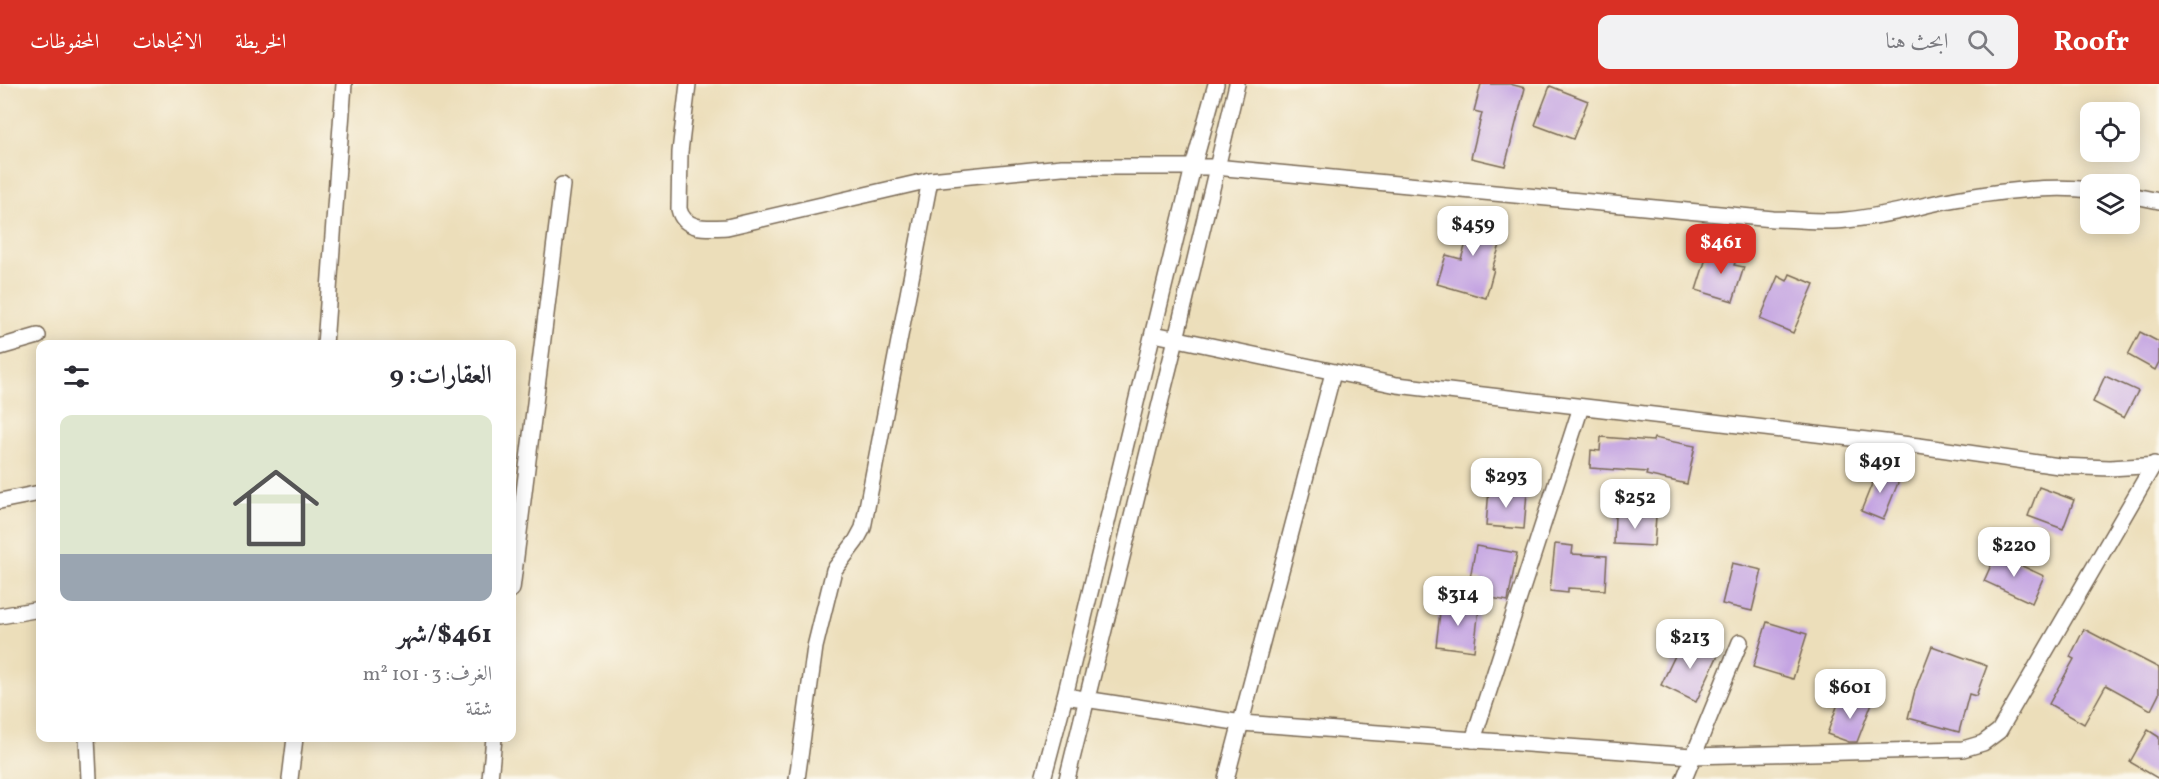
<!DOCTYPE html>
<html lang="ar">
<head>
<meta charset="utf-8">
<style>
  :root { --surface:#fff; --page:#f2f2f3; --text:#2b2b33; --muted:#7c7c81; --line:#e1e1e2; --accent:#d93025 }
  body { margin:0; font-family:Vollkorn,Amiri,serif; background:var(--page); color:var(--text); direction:rtl; height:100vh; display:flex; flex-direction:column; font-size:22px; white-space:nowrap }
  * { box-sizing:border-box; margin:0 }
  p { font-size:20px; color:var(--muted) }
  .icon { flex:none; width:33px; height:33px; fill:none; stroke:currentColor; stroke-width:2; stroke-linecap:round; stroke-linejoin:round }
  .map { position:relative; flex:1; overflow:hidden; direction:ltr }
  .drawer { position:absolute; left:36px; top:256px; width:480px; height:402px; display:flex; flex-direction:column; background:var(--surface); border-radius:12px; box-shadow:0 3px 15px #0003; direction:rtl }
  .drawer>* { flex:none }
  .fabs { position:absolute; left:2080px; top:18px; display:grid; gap:12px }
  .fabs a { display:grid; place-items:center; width:60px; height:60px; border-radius:12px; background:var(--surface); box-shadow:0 3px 15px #0003; font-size:30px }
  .price { position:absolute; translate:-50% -51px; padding:0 14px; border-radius:12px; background:#fff; color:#222; font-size:20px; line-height:39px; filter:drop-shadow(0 2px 3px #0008) }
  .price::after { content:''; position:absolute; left:50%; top:36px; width:18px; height:14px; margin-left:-9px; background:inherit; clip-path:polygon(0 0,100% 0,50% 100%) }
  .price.on { background:var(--accent); color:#fff }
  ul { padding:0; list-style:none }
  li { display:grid; align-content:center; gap:12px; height:318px; padding:0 24px }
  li+li { border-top:2px solid var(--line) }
  li span { display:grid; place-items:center; height:186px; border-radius:12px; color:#555 }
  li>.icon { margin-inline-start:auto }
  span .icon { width:108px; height:108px; fill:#fffc; stroke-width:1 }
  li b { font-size:26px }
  h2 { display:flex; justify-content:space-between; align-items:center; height:72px; padding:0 24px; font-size:26px }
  header { display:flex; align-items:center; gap:36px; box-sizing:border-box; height:84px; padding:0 30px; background:var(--accent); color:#fff }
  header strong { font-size:28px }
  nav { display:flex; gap:33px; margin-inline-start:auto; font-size:21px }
  .search { width:420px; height:54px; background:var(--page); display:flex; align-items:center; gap:15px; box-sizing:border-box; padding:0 21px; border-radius:12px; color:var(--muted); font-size:22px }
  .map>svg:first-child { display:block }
  .building { fill:#c4a4e2 }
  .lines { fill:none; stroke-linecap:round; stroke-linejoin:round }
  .minor-casing { stroke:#796955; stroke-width:18 }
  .minor { stroke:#fff; stroke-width:15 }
</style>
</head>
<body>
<header>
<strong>Roofr</strong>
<div class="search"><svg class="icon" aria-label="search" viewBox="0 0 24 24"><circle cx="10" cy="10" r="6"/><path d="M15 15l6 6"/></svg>ابحث هنا</div>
<nav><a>الخريطة</a><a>الاتجاهات</a><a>المحفوظات</a></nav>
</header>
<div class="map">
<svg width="2159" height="695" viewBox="0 0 2159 695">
  <rect width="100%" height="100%" fill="#fbf7ec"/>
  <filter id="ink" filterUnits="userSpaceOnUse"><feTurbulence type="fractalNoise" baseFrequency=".0167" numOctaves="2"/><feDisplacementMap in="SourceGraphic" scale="12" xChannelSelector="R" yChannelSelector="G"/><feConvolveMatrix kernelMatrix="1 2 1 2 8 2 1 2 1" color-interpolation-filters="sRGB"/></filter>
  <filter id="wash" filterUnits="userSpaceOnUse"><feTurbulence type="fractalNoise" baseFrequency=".008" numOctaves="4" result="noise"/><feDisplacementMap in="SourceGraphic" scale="24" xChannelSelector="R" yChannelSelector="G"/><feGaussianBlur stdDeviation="1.35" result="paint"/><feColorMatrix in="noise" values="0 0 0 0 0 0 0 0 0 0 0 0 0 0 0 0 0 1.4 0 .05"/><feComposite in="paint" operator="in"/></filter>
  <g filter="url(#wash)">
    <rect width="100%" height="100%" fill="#ecdeba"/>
    <g id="blocks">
      <g class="building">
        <polygon points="1481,0 1510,0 1525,4 1505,82 1471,74 1482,29 1474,27"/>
        <polygon points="1550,2 1588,17 1573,55 1535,41"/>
        <polygon points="1461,128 1506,143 1492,185 1494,185 1486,214 1437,200 1446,171 1461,175 1468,153 1454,148"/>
        <polygon points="1715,166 1729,166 1737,174 1734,181 1744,183 1733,217 1696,206 1707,171 1714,172"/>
        <polygon points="1790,190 1814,200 1793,249 1760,235 1778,192 1787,197"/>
        <polygon points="2140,248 2159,258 2159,278 2155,286 2128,271"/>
        <polygon points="2105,292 2138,307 2124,334 2093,318"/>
        <polygon points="1601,353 1653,357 1654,354 1695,362 1687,400 1646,391 1647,388 1590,384 1591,366 1600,367"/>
        <polygon points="1878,385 1900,394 1883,436 1861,427"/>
        <polygon points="2039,403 2074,416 2063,445 2028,432"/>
        <polygon points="1489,405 1527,408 1524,445 1486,442"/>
        <polygon points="1615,431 1656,432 1654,462 1614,460"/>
        <polygon points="1555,460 1573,462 1572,470 1607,472 1605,506 1568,504 1568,509 1550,507"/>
        <polygon points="1476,462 1517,469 1508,517 1479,512 1482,496 1470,494"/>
        <polygon points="1996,470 2044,492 2032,519 1984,497"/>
        <polygon points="1732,479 1762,486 1752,527 1722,520"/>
        <polygon points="1441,520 1479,524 1474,567 1436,562"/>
        <polygon points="1767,538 1807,550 1793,595 1753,583"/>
        <polygon points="2084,545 2159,584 2159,610 2151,626 2106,601 2084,640 2049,620 2074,575 2070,573"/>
        <polygon points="1683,555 1718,571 1696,618 1661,601"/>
        <polygon points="1932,562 1987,582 1976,612 1969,610 1959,648 1908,634 1915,606"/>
        <polygon points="1851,611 1872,619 1857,658 1849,658 1827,650 1839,617 1848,621"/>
        <polygon points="2148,646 2159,653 2159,695 2130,678"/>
      </g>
    </g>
  </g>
  <g filter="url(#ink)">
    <use href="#blocks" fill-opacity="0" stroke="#796955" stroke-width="1.5"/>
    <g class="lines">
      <g class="minor-casing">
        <g id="minor">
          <path d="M688 0 680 68 679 125C684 147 709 144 727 143L930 96 1062 83H1215L1773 135C1797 135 1823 139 1846 136 1880 133 1912 124 1945 117 1988 109 2048 101 2091 106"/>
          <polyline points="2130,111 2159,117"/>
          <polyline points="1154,250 1397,301 1919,362 2059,382 2110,384 2159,381"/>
          <polyline points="325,261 344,0"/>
          <polyline points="0,263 38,252"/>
          <polyline points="0,417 40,409"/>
          <polyline points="512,505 562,101"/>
          <polyline points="0,532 40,525"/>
          <polyline points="1065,612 1242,639 1692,672 1963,665 1983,659 1999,647 2154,380"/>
          <polyline points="87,654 89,695"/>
          <polyline points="1473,656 1581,323"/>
          <polyline points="290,695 295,654"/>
          <polyline points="490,695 494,654"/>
          <polyline points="797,695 815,563 834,486 856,457 863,444 930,96"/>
          <polyline points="1043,695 1065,612 1193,83 1216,0"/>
          <polyline points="1067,695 1176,255 1237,0"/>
          <polyline points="1226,695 1333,289"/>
          <polyline points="1684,695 1740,558"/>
        </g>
      </g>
      <use href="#minor" class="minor"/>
    </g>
  </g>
</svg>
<div class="fabs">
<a><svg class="icon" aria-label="locate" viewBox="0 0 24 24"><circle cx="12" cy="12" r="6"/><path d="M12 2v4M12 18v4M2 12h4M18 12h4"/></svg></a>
<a><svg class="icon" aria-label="layers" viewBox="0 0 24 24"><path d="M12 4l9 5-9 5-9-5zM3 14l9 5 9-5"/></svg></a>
</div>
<b class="price" style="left:1473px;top:173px">$459</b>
<b class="price on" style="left:1721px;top:191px">$461</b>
<b class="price" style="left:1880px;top:410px">$491</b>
<b class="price" style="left:1506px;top:425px">$293</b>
<b class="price" style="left:1635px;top:446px">$252</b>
<b class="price" style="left:2014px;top:494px">$220</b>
<b class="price" style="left:1458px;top:543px">$314</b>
<b class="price" style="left:1690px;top:586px">$213</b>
<b class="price" style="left:1850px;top:636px">$601</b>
<section class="drawer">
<h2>العقارات: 9<svg class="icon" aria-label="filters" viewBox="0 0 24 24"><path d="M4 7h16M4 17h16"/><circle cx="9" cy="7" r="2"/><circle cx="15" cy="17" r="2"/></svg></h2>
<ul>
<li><span style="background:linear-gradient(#dfe7d0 75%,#9aa5b1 0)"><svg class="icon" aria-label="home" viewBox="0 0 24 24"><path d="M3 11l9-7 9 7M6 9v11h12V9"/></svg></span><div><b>$461/شهر</b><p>الغرف: 3 · 101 m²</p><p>شقة</p></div></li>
</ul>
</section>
</div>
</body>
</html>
